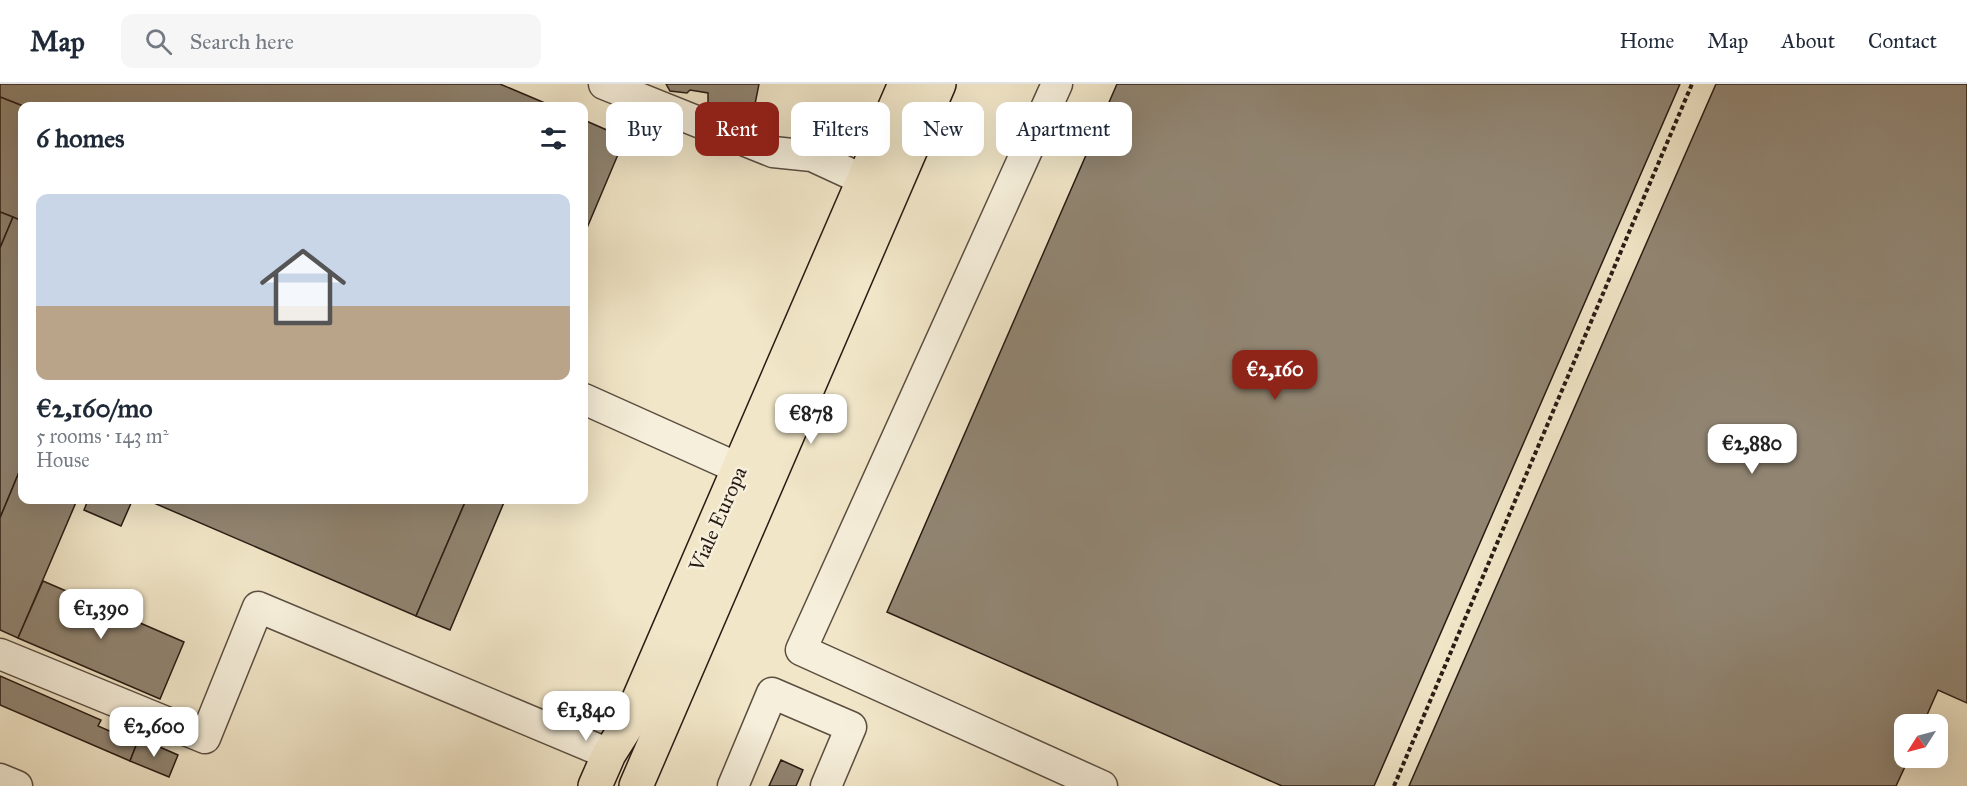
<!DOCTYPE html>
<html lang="en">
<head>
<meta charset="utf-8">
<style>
  :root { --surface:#fff; --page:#f6f6f7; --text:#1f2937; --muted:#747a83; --line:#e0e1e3; --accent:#8f2418 }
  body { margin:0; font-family:"IM FELL Great Primer",serif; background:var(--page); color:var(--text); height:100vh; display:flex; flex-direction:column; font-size:22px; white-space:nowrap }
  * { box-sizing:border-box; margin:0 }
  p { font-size:20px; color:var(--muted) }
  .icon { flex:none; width:33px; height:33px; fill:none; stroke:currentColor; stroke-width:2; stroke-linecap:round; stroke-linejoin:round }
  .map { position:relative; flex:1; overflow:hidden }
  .details { position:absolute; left:18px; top:18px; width:570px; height:402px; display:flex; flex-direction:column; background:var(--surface); border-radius:12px; box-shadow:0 6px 24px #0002 }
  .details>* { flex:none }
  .hud { position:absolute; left:606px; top:18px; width:570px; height:54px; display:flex; gap:12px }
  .needle { width:39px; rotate:234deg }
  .controls { position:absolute; left:1894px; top:630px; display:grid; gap:12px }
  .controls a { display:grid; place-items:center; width:54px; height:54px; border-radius:12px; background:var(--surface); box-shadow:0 6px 24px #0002; font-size:30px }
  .price { position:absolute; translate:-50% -51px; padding:0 14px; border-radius:12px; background:#fff; color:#222; font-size:20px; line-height:39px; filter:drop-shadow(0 2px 3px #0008) }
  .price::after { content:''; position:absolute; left:50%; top:36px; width:18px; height:14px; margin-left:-9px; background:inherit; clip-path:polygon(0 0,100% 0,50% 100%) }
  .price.current { background:var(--accent); color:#fff }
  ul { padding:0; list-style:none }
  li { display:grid; align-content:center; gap:12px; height:318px; padding:0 18px }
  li+li { border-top:2px solid var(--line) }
  li span { display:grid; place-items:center; height:186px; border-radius:12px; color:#555 }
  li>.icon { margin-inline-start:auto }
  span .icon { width:108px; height:108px; fill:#fffc; stroke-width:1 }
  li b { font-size:26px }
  h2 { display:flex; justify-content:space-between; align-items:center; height:72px; padding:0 18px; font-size:26px }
  .tag { padding:0 21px; border-radius:12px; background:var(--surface); box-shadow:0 6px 24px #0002; font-size:21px; line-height:54px }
  .tag.current { background:var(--accent); color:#fff }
  header { display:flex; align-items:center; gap:36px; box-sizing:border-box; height:84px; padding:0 30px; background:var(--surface); border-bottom:2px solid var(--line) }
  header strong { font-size:28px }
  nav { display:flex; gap:33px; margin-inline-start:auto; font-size:21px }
  .search { width:420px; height:54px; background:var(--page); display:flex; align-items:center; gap:15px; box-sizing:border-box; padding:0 21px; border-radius:12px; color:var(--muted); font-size:22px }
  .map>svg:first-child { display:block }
  .building { fill:#918572; stroke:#291b14; stroke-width:1.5 }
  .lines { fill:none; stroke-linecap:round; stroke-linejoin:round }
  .minor-casing { stroke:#5b4e41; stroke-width:33 }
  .major-casing { stroke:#291b14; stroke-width:36 }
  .path { stroke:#291b14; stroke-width:4; stroke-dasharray:4.5 3; stroke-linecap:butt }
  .minor { stroke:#f6efdb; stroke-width:30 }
  .major { stroke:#f1e6c8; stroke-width:33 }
  .labels { text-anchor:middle; stroke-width:5; stroke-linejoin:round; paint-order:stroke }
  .street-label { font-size:21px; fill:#291b14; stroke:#f6efdb }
</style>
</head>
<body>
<header>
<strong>Map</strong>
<div class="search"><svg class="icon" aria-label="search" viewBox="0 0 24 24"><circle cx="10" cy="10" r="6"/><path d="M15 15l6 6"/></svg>Search here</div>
<nav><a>Home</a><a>Map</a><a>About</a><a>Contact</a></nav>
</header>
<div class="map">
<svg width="1967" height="702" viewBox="0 0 1967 702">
  <rect width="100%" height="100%" fill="#f1e6c8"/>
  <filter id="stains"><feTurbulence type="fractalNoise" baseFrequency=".00333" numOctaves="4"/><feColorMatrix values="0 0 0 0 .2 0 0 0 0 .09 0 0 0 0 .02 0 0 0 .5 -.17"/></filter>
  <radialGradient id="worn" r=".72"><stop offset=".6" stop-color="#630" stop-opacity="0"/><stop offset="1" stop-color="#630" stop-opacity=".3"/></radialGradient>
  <g class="building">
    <polygon points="0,0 500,0 552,22 23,22 0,13"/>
    <polygon points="666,0 759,0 754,25 730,20 727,26 708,23 708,9 690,6 687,9 670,7"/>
    <polygon points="1117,0 1680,0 1374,702 1282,702 887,528"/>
    <polygon points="1716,0 1967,0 1967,619 1938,606 1923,640 1905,640 1905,674 1909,674 1896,702 1409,702"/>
    <polygon points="0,13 23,22 22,137 0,128"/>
    <polygon points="584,36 625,54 584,151"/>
    <polygon points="0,128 13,133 0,164"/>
    <polygon points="13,133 22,137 22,381 0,434 0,164"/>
    <polygon points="22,381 22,416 77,416 18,554 0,546 0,434"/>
    <polygon points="88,416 129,416 132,417 121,442 84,426"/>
    <polygon points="147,416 466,416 416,532"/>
    <polygon points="466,416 505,416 450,546 416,532"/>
    <polygon points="43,497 184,558 160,615 18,554"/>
    <polygon points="0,592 101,636 98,642 137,659 130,677 0,621"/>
    <polygon points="139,654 178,671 169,693 130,677"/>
    <polygon points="781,676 803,686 796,702 769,702"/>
  </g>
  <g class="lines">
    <g class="minor-casing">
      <g id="minor">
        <polyline points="604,0 773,68 812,72 864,96"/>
        <polyline points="1057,0 801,566 1102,702"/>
        <polyline points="584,315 740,385"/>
        <polyline points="0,570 205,654 258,523 609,670"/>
        <polyline points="0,695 17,702"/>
        <polyline points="733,702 772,609 851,643 826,702"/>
      </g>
    </g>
    <g class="major-casing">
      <g id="major">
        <polyline points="595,702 609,670 628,640 905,0"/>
        <polyline points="636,702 939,0"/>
      </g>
    </g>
    <polyline class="path" points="1394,702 1692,0"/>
    <use href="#minor" class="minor"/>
    <use href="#major" class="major"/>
  </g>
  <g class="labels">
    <g class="street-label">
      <text transform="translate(718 435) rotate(-66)" y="7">Viale Europa</text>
    </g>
  </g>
  <rect width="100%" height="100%" filter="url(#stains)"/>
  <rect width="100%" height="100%" fill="url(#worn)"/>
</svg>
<div class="controls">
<a><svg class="needle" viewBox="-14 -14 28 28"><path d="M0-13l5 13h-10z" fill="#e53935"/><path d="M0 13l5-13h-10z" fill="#747a83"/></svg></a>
</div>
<b class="price current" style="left:1275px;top:317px">€2,160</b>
<b class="price" style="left:811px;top:361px">€878</b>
<b class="price" style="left:1752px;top:391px">€2,880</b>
<b class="price" style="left:101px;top:556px">€1,390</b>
<b class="price" style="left:586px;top:658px">€1,840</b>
<b class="price" style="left:154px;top:674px">€2,600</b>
<div class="hud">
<a class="tag">Buy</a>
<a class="tag current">Rent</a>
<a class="tag">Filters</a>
<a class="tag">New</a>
<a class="tag">Apartment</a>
</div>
<section class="details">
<h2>6 homes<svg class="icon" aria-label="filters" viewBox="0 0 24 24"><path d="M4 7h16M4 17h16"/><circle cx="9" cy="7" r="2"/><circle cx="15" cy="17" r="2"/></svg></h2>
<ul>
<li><span style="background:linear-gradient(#c9d6e8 60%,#b9a48a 0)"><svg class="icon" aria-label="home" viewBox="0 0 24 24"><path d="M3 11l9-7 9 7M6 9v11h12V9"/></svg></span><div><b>€2,160/mo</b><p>5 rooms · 143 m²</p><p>House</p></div></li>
</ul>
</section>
</div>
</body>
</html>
